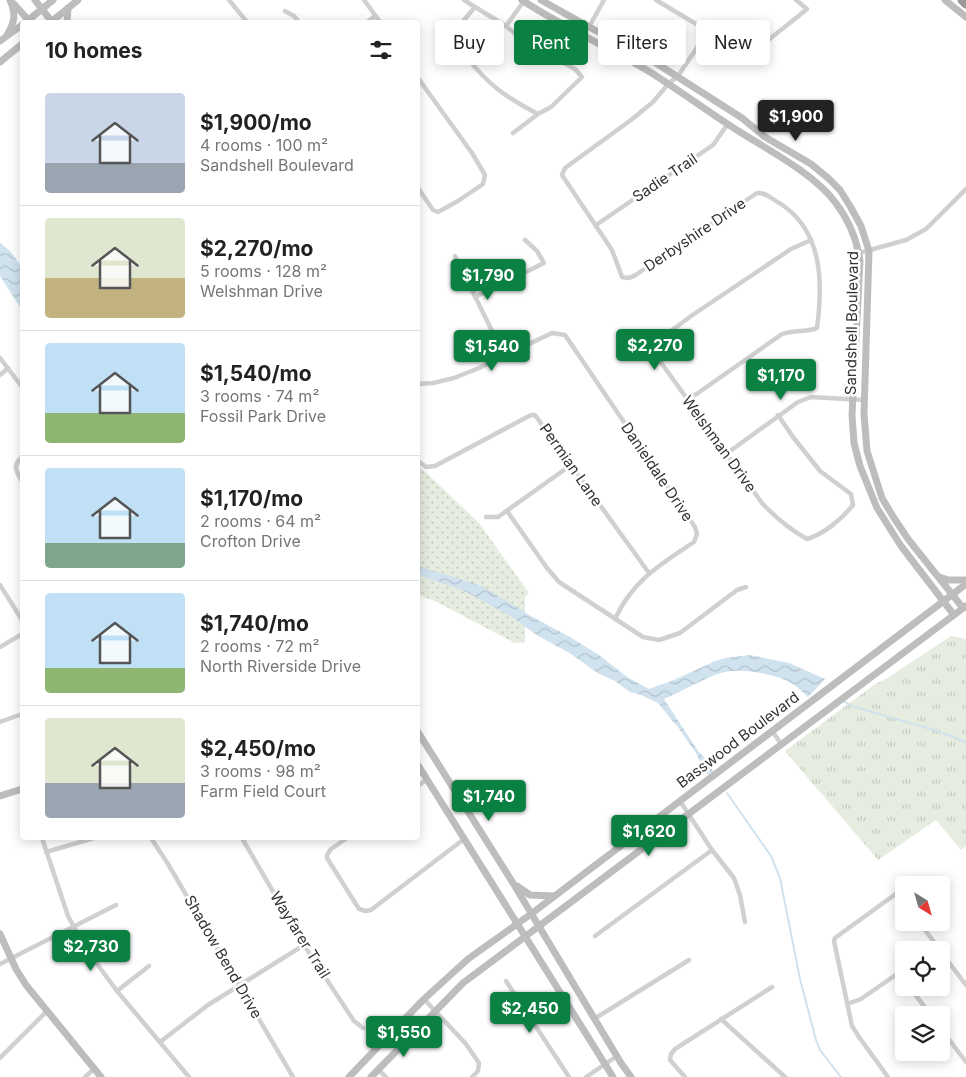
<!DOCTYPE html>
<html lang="en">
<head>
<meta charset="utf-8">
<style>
  :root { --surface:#fff; --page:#f6f6f6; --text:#222; --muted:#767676; --line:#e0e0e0; --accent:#0b8043 }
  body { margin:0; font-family:Inter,sans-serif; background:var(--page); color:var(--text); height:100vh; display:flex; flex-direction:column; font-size:19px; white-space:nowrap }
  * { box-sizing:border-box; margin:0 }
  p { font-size:16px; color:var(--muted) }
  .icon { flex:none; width:28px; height:28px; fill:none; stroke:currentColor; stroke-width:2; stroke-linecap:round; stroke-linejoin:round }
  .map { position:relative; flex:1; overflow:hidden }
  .details { position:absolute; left:20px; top:20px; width:400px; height:820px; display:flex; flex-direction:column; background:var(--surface); border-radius:5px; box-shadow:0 2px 12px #0003 }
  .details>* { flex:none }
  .guide { position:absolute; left:435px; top:20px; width:455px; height:45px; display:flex; gap:10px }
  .needle { width:32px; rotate:143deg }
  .buttons { position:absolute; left:895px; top:876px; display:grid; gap:10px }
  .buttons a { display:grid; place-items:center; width:55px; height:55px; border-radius:5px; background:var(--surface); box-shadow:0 2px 12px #0003; font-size:25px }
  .price { position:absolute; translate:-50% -42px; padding:0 11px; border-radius:5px; background:var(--accent); color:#fff; font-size:16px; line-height:32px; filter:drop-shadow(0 1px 2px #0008) }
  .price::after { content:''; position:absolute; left:50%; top:30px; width:15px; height:11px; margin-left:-8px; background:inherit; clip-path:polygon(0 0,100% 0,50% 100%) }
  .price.selected { background:#222; color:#fff }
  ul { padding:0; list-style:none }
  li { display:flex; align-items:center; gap:15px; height:125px; padding:0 25px }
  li+li { border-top:1px solid var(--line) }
  li span { display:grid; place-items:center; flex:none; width:140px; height:100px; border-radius:5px; color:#555 }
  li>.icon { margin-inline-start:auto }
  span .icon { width:60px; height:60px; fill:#fffc; stroke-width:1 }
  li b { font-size:21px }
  h2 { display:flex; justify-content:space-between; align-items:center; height:60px; padding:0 25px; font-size:21px }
  .tag { padding:0 18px; border-radius:5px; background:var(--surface); box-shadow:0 2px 12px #0003; font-size:18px; line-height:45px }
  .tag.selected { background:var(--accent); color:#fff }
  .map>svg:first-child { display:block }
  .grass { fill:url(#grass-tufts) }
  .park { fill:url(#park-dots) }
  .water { fill:url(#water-waves) }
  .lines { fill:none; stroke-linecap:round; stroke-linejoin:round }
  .stream { stroke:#cfe2ee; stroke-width:2 }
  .street { stroke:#d0d0d0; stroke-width:4.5 }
  .secondary { stroke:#bdbdbd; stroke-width:7 }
  .highway { stroke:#9a9a9a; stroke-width:9 }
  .labels { text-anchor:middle; stroke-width:5; stroke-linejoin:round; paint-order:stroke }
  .street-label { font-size:15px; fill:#333; stroke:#fff }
</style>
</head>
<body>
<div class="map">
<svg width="966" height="1077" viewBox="0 0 966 1077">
  <defs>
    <pattern id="grass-tufts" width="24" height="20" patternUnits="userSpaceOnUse" patternTransform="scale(1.25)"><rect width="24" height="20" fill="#e6ecdf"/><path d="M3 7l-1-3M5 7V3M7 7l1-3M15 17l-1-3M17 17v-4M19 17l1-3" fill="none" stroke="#c6cbc0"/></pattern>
    <pattern id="park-dots" width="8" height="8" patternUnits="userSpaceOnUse" patternTransform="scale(1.25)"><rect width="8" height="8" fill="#e6ecdf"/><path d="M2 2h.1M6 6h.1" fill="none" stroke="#c6cbc0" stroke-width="1.8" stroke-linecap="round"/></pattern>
    <pattern id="water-waves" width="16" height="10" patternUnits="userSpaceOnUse" patternTransform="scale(1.25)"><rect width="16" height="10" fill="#cfe2ee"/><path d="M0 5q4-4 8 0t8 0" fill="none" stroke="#b2c2cd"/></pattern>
  </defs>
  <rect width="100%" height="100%" fill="#fff"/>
  <polygon class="grass" points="951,636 966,639 966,846 961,850 936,820 878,860 785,751 875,684 886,679"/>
  <polygon class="park" points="418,465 479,523 529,593 525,597 525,642 515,643 435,601 418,595"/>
  <g class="water">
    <polygon points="0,243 10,251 22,267 22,310 0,276"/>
    <path d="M418 566 482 586 529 615 570 637 599 655 627 677 649 689 674 680 713 662 725 658 750 655 789 663 825 679 808 697C803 693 799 688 793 684 777 674 740 667 721 673 702 679 683 691 664 699L698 751 706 759 713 771 709 775 704 770 696 753 678 727 671 719 658 703 641 695 630 692 615 681 599 674 571 654 535 634 515 619 478 598 460 589 418 575Z"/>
  </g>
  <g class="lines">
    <g class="stream">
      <polyline points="845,702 852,706 937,731 966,742"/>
      <polyline points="727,793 771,856 780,878 800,979 816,1040 820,1050 841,1077"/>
    </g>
    <g class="street">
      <polyline points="229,0 247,22"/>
      <polyline points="364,0 380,22"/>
      <polyline points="464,0 475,7"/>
      <path d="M656 0 708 31 748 58C766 40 787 26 807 9L796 0"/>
      <polyline points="285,11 294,16 299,22"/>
      <polyline points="367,22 375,16"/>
      <polyline points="506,26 524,1"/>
      <polyline points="589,27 604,0"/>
      <polyline points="418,78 472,153 485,175 483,184 458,201 438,212 433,210 418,188"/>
      <path d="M513 133 538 114 551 107 582 77 575 69 524 41 506 26 475 7 453 33C455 43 461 49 466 56 487 84 507 98 538 114"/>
      <polyline points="596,225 713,145 727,125"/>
      <polyline points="859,253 906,240 926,229 966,189"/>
      <polyline points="455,256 504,355"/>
      <polyline points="475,297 544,263 537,251 525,240"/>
      <polyline points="0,358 22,387"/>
      <polyline points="0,375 8,368"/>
      <path d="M418 384 433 383 454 378 479 368 552 333 565 335 695 527 697 534 694 542C660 565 633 580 615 619"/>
      <path d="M688 400 782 334C793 330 810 332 817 328 823 283 823 232 781 204 773 200 766 192 757 193L634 276 628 278 622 277 612 250 562 175 565 168 631 120 653 102 669 83 678 76 708 31"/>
      <path d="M778 415 793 437 820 471 851 494 853 505C842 519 824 534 807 539 789 529 776 518 762 503L652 350 653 344 694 314 791 249 811 240"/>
      <polyline points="726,454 798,402 811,397 865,400"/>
      <path d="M22 457C12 466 16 471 22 481"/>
      <polyline points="418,461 426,467 435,466 531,415 535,415 649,573"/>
      <polyline points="507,511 547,568 559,582 643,637 659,640 680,633 737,590 746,587"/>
      <polyline points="486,517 498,517 571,465"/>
      <polyline points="0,585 22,620"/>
      <polyline points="0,647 22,634"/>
      <polyline points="0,722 22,714"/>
      <polyline points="773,732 781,744"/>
      <polyline points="418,786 426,780"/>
      <polyline points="680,801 712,850 734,878 740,895 745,922"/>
      <polyline points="42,838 68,916 86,949 117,991 189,1077"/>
      <polyline points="151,838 168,864 293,1077"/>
      <polyline points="242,838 304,945 354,1021 363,1028"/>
      <polyline points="347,838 331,849 327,855 327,858 359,909 366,911 371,910 464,839"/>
      <polyline points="46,852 94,838"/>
      <polyline points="919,922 940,950"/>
      <polyline points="595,936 712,850"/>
      <polyline points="941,952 966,985"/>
      <polyline points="0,964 116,905"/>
      <polyline points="506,981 569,1077"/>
      <polyline points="910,988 931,1015"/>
      <polyline points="117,991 149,966"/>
      <polyline points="424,999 466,1044 479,1063 478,1071 472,1077"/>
      <polyline points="847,1004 861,999 897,974 900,975 904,979"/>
      <polyline points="594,1019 689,960"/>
      <polyline points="721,1019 785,1077"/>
      <polyline points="941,1029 966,1062"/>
      <polyline points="160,1042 208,1005 304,945"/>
      <polyline points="0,1058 46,1012"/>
      <polyline points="378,1069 386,1077"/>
      <polyline points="85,1077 94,1069"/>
      <polyline points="586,1077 617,1056"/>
      <polyline points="685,1077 670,1060 671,1054 675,1049 772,987"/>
      <polyline points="888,1077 859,1037 852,1026 834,941 835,938 897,893 904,902"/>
    </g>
    <g class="secondary">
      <polyline points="35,0 52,22"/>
      <path d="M522 0C561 26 604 45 645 69 678 89 708 112 740 132 770 151 814 174 835 202 848 219 857 239 860 261L852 415 854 443 860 466 877 508 901 546 954 615"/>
      <polyline points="541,0 589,27 645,56 742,118 765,137 811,164 828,178 840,190 850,206 861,226 869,251 864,414 867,451 882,498 894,518 908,539 963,608"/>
      <polyline points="945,0 966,17"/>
      <polyline points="14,4 30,22"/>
      <polyline points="26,22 53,0"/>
      <polyline points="51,22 78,0"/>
      <polyline points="67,22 68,8"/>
      <path d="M7 35C15 22 16 14 10 0"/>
      <polyline points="0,41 22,25"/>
      <polyline points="0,62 22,44"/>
      <polyline points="939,577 949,580 966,580"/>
      <polyline points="418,732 513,883 621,1063 631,1077"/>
      <polyline points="418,765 613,1077"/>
      <polyline points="0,796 22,789"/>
      <polyline points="517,886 530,895 554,896"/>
      <polyline points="0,934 16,969 26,985 101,1077"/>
      <polyline points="349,1077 424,999 468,959 531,914 966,584"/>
      <polyline points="371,1077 463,983 966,606"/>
    </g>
    <polyline class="highway" points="962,0 966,4"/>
  </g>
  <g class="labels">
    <g class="street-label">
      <text transform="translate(665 178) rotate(-34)" y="5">Sadie Trail</text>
      <text transform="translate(695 235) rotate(-34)" y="5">Derbyshire Drive</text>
      <text transform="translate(852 323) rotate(-89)" y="5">Sandshell Boulevard</text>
      <text transform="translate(719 444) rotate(54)" y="5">Welshman Drive</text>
      <text transform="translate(571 465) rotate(55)" y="5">Permian Lane</text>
      <text transform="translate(657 472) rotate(56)" y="5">Danieldale Drive</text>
      <text transform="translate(738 740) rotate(-37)" y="5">Basswood Boulevard</text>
      <text transform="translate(300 935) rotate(58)" y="5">Wayfarer Trail</text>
      <text transform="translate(223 957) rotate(60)" y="5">Shadow Bend Drive</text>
    </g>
  </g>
</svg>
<div class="buttons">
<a><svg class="needle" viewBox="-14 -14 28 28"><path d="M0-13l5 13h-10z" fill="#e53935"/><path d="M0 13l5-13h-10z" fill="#767676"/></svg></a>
<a><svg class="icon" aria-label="locate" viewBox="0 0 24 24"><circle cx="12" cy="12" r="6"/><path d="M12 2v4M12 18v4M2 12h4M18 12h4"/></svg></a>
<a><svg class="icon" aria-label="layers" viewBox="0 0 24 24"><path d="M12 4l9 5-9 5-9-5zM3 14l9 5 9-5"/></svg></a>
</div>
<b class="price selected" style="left:796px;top:142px">$1,900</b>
<b class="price" style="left:488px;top:301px">$1,790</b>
<b class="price" style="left:655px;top:371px">$2,270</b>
<b class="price" style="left:492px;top:372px">$1,540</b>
<b class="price" style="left:781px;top:401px">$1,170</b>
<b class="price" style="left:489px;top:822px">$1,740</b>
<b class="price" style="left:649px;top:857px">$1,620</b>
<b class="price" style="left:91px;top:972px">$2,730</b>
<b class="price" style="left:530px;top:1034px">$2,450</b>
<b class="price" style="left:404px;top:1058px">$1,550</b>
<div class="guide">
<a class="tag">Buy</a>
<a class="tag selected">Rent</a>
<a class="tag">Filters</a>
<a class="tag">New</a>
</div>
<section class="details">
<h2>10 homes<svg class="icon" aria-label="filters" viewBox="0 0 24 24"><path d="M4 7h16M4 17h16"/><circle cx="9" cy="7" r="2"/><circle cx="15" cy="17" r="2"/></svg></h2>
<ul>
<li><span style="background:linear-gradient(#c9d6e8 70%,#9aa5b1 0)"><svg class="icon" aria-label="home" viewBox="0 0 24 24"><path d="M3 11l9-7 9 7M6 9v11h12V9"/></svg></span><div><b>$1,900/mo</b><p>4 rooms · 100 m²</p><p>Sandshell Boulevard</p></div></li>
<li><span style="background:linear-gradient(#dfe7d0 60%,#c2b280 0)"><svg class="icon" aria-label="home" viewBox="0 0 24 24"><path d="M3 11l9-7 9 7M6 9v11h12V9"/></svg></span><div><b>$2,270/mo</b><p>5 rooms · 128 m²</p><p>Welshman Drive</p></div></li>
<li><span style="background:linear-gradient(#bfe0f5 70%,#8fb573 0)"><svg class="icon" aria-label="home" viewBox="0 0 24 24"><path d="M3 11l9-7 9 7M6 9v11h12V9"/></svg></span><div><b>$1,540/mo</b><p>3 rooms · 74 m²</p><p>Fossil Park Drive</p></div></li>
<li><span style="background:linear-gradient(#bfe0f5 75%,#7fa58c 0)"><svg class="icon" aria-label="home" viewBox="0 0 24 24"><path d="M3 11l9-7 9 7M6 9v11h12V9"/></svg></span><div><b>$1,170/mo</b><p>2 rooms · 64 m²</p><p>Crofton Drive</p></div></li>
<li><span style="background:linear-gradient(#bfe0f5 75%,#8fb573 0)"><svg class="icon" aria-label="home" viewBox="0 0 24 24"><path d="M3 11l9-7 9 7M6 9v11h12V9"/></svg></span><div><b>$1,740/mo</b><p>2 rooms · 72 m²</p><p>North Riverside Drive</p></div></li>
<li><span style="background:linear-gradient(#dfe7d0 65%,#9aa5b1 0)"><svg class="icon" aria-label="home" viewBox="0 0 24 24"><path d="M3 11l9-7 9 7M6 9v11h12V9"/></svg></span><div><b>$2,450/mo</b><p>3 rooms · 98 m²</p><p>Farm Field Court</p></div></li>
</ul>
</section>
</div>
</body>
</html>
